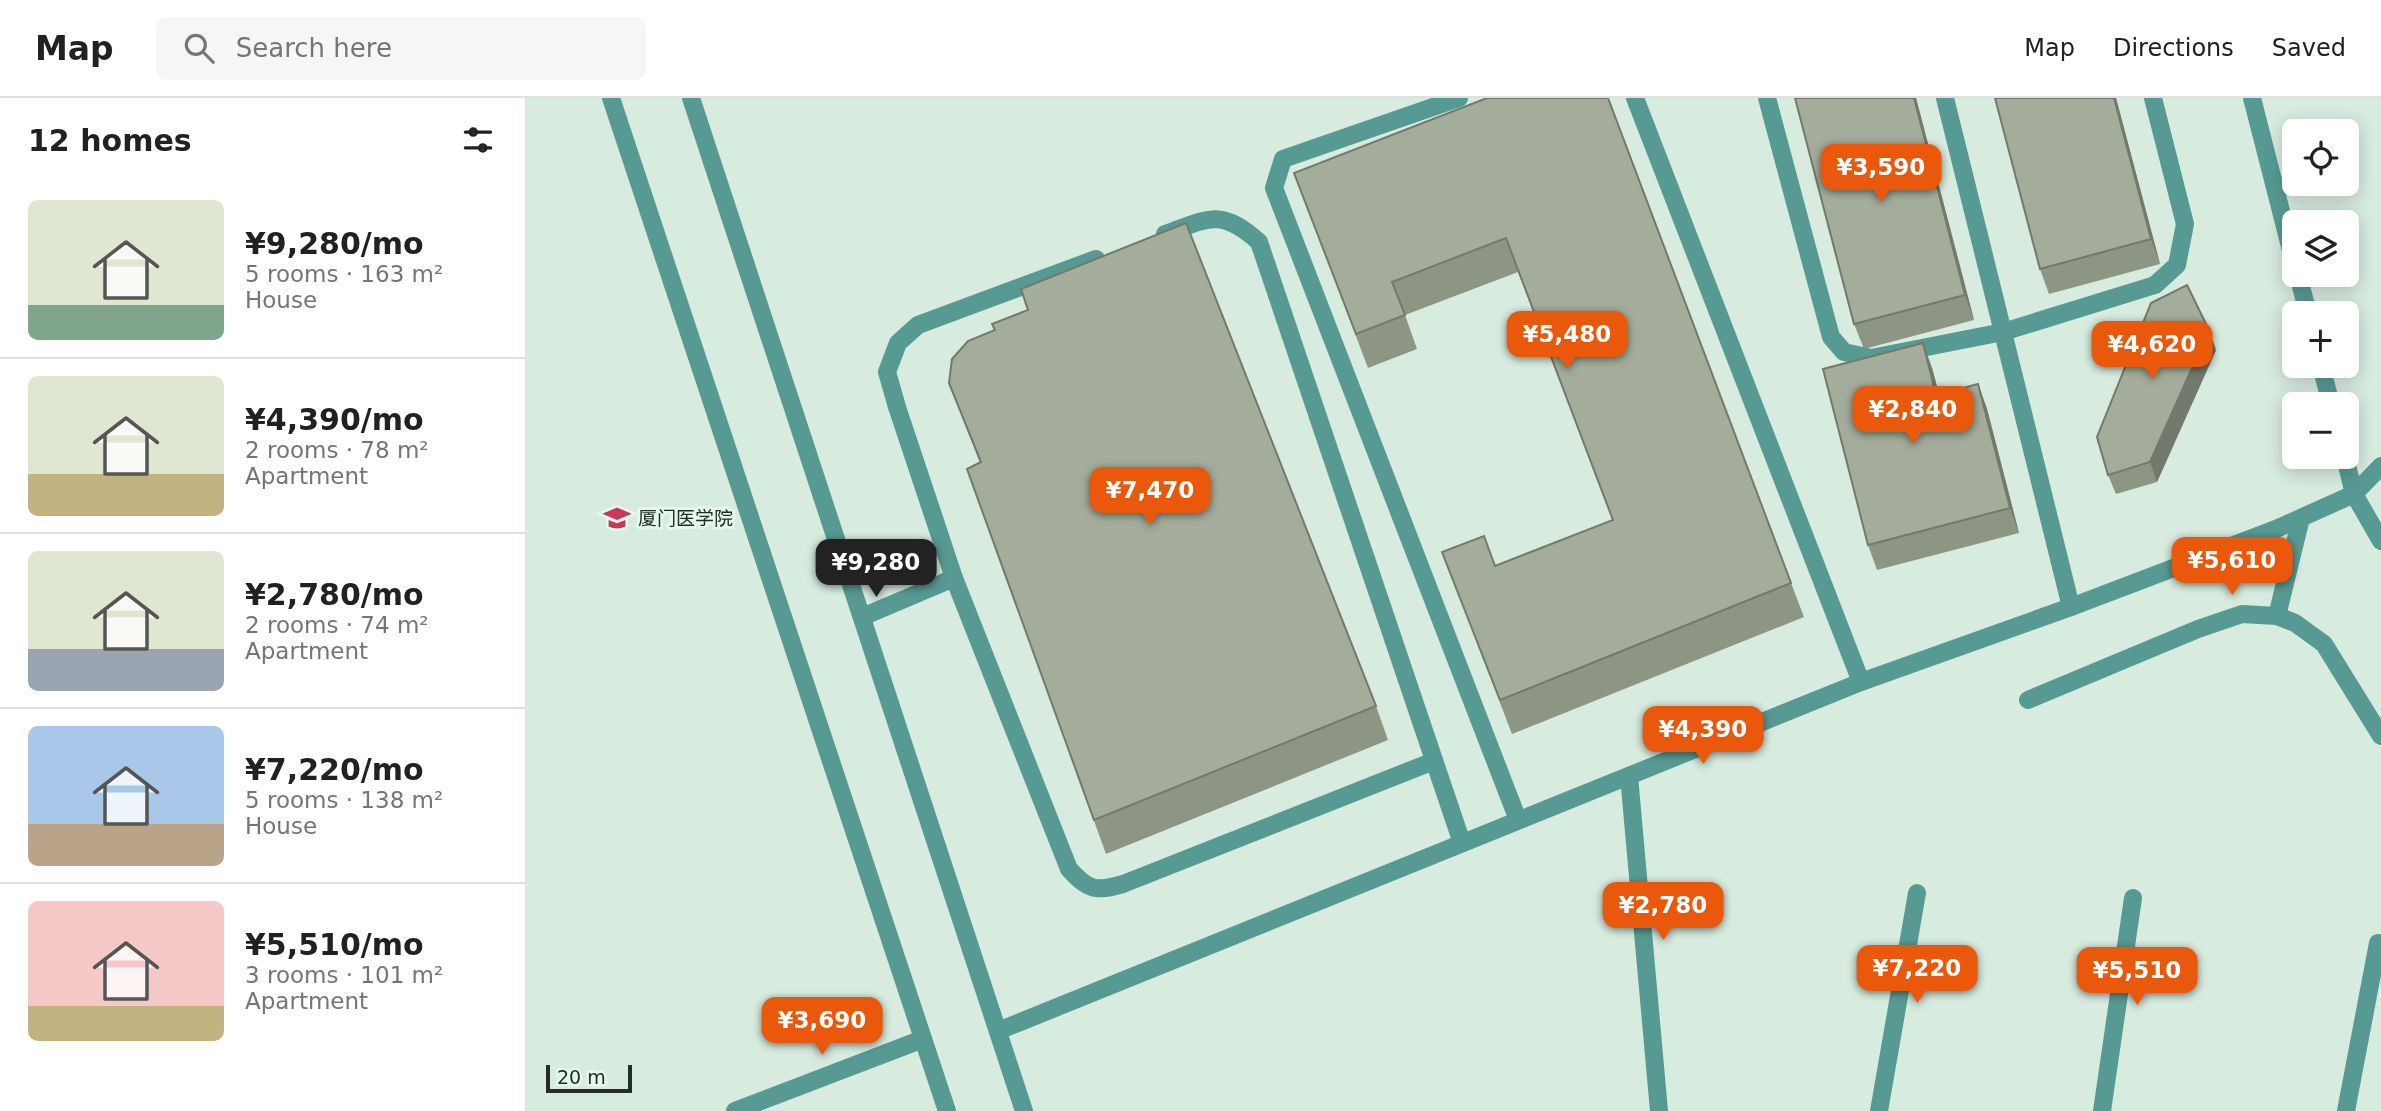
<!DOCTYPE html>
<html lang="en">
<head>
<meta charset="utf-8">
<style>
  :root { --surface:#fff; --page:#f6f6f6; --text:#202124; --muted:#757577; --line:#e0e0e0; --accent:#ea580c }
  body { margin:0; font-family:"DejaVu Sans","Noto Sans SC",sans-serif; background:var(--page); color:var(--text); height:100vh; display:flex; flex-direction:column; font-size:26px; white-space:nowrap }
  * { box-sizing:border-box; margin:0 }
  p { font-size:23px; color:var(--muted) }
  .icon { flex:none; width:38px; height:38px; fill:none; stroke:currentColor; stroke-width:2; stroke-linecap:round; stroke-linejoin:round }
  .map { position:relative; flex:1; overflow:hidden }
  .side { display:flex; flex-direction:column; background:var(--surface); width:525px }
  .side>* { flex:none }
  .buttons { position:absolute; left:1757px; top:21px; display:grid; gap:14px }
  .buttons a { display:grid; place-items:center; width:77px; height:77px; border-radius:10px; background:var(--surface); box-shadow:0 4px 18px #0003; font-size:35px }
  .scale { position:absolute; left:21px; bottom:18px; width:86px; box-sizing:border-box; padding-left:7px; border:4px solid #252c28; border-top:0; font-size:19px; line-height:24px; white-space:nowrap; color:#252c28; -webkit-text-stroke:5px #e5f8ec; paint-order:stroke }
  .price { position:absolute; translate:-50% -60px; padding:0 16px; border-radius:14px; background:var(--accent); color:#fff; font-size:23px; line-height:46px; filter:drop-shadow(0 2px 4px #0008) }
  .price::after { content:''; position:absolute; left:50%; top:42px; width:21px; height:16px; margin-left:-10px; background:inherit; clip-path:polygon(0 0,100% 0,50% 100%) }
  .price.selected { background:#222; color:#fff }
  ul { padding:0; list-style:none }
  li { display:flex; align-items:center; gap:21px; height:175px; padding:0 28px }
  li+li { border-top:2px solid var(--line) }
  li span { display:grid; place-items:center; flex:none; width:196px; height:140px; border-radius:10px; color:#555 }
  li>.icon { margin-inline-start:auto }
  span .icon { width:84px; height:84px; fill:#fffc; stroke-width:1 }
  li b { font-size:30px }
  h2 { display:flex; justify-content:space-between; align-items:center; height:84px; padding:0 28px; font-size:30px }
  header { display:flex; align-items:center; gap:42px; box-sizing:border-box; height:98px; padding:0 35px; background:var(--surface); border-bottom:2px solid var(--line) }
  header strong { font-size:33px }
  nav { display:flex; gap:38px; margin-inline-start:auto; font-size:24px }
  .search { width:490px; height:63px; background:var(--page); display:flex; align-items:center; gap:18px; box-sizing:border-box; padding:0 24px; border-radius:10px; color:var(--muted); font-size:26px }
  main { display:flex; flex:1; min-height:0 }
  .map>svg:first-child { display:block }
  .lines { fill:none; stroke-linecap:round; stroke-linejoin:round }
  .minor { stroke:#579a93; stroke-width:18 }
  .wall { fill:#8d9585 }
  .shaded-wall { fill:#73796c }
  .building { fill:#a4ad9b; stroke:#73796c; stroke-width:2 }
  .labels { text-anchor:middle; stroke-width:6; stroke-linejoin:round; paint-order:stroke }
  .poi-label { font-size:19px; fill:#252c28; stroke:#e5f8ec; text-anchor:start }
</style>
</head>
<body>
<header>
<strong>Map</strong>
<div class="search"><svg class="icon" aria-label="search" viewBox="0 0 24 24"><circle cx="10" cy="10" r="6"/><path d="M15 15l6 6"/></svg>Search here</div>
<nav><a>Map</a><a>Directions</a><a>Saved</a></nav>
</header>
<main>
<section class="side">
<h2>12 homes<svg class="icon" aria-label="filters" viewBox="0 0 24 24"><path d="M4 7h16M4 17h16"/><circle cx="9" cy="7" r="2"/><circle cx="15" cy="17" r="2"/></svg></h2>
<ul>
<li><span style="background:linear-gradient(#dfe7d0 75%,#7fa58c 0)"><svg class="icon" aria-label="home" viewBox="0 0 24 24"><path d="M3 11l9-7 9 7M6 9v11h12V9"/></svg></span><div><b>¥9,280/mo</b><p>5 rooms · 163 m²</p><p>House</p></div></li>
<li><span style="background:linear-gradient(#dfe7d0 70%,#c2b280 0)"><svg class="icon" aria-label="home" viewBox="0 0 24 24"><path d="M3 11l9-7 9 7M6 9v11h12V9"/></svg></span><div><b>¥4,390/mo</b><p>2 rooms · 78 m²</p><p>Apartment</p></div></li>
<li><span style="background:linear-gradient(#dfe7d0 70%,#9aa5b1 0)"><svg class="icon" aria-label="home" viewBox="0 0 24 24"><path d="M3 11l9-7 9 7M6 9v11h12V9"/></svg></span><div><b>¥2,780/mo</b><p>2 rooms · 74 m²</p><p>Apartment</p></div></li>
<li><span style="background:linear-gradient(#a9c7e8 70%,#b9a48a 0)"><svg class="icon" aria-label="home" viewBox="0 0 24 24"><path d="M3 11l9-7 9 7M6 9v11h12V9"/></svg></span><div><b>¥7,220/mo</b><p>5 rooms · 138 m²</p><p>House</p></div></li>
<li><span style="background:linear-gradient(#f6c9c9 75%,#c2b280 0)"><svg class="icon" aria-label="home" viewBox="0 0 24 24"><path d="M3 11l9-7 9 7M6 9v11h12V9"/></svg></span><div><b>¥5,510/mo</b><p>3 rooms · 101 m²</p><p>Apartment</p></div></li>
</ul>
</section>
<div class="map">
<svg width="1856" height="1013" viewBox="0 0 1856 1013">
  <rect width="100%" height="100%" fill="#d7ebdf"/>
  <g class="lines">
    <g class="minor">
      <polyline points="86,0 422,1013"/>
      <polyline points="166,0 499,1013"/>
      <polyline points="934,0 758,61 749,90 993,722"/>
      <polyline points="1110,0 1336,584"/>
      <polyline points="1242,0 1306,239 1319,254 1346,260 1478,234 1630,187 1652,167 1660,126 1628,0"/>
      <polyline points="1420,0 1546,509"/>
      <polyline points="1727,0 1769,164"/>
      <path d="M640 136C684 120 696 110 734 144L937 745"/>
      <path d="M571 161 393 227 373 245 362 274 372 309 429 480 544 771C563 792 570 794 598 786L909 663"/>
      <polyline points="1773,177 1783,215"/>
      <polyline points="1796,268 1806,306"/>
      <polyline points="1820,359 1829,396 1856,443"/>
      <polyline points="1752,518 1776,420"/>
      <polyline points="337,519 429,480"/>
      <polyline points="1503,602 1673,531 1717,516 1752,518 1770,525 1799,546 1856,638"/>
      <polyline points="1104,678 1134,1013"/>
      <polyline points="473,933 1336,584 1546,509 1751,431 1829,396 1856,368"/>
      <polyline points="210,1013 398,941"/>
      <polyline points="1354,1013 1392,795"/>
      <polyline points="1577,1013 1608,800"/>
      <polyline points="1821,1013 1853,845"/>
    </g>
  </g>
  <g class="wall">
    <polygon points="962,0 1266,485 1279,519 987,636 917,454 970,468 1088,422 993,174 880,217 892,251 843,270 782,108"/>
    <polygon points="1391,0 1449,222 1339,251 1329,226"/>
    <polygon points="1470,0 1591,0 1635,166 1524,196 1515,171"/>
    <polygon points="1691,252 1632,384 1591,396 1583,377"/>
    <polygon points="1407,270 1414,296 1453,286 1462,311 1494,435 1352,472 1343,447"/>
    <polygon points="424,285 851,608 863,642 581,756 442,371 455,365"/>
  </g>
  <g class="shaded-wall">
    <polygon points="1389,0 1391,0 1449,222 1440,197"/>
    <polygon points="1589,0 1591,0 1635,166 1626,141"/>
    <polygon points="1684,232 1691,252 1632,384 1625,364"/>
    <polygon points="1398,245 1407,270 1421,322 1411,297"/>
    <polygon points="1453,286 1462,311 1494,435 1485,410"/>
  </g>
  <g class="building">
    <polygon points="962,0 1083,0 1266,485 975,602 917,454 959,438 970,468 1088,422 981,140 867,184 880,217 831,236 769,75"/>
    <polygon points="1270,0 1389,0 1440,197 1329,226"/>
    <polygon points="1470,0 1589,0 1626,141 1515,171"/>
    <polygon points="661,125 851,608 569,722 442,371 456,364 424,285 427,261 443,243 470,232 467,226 503,212 496,191"/>
    <polygon points="1662,187 1684,232 1625,364 1583,377 1572,339 1626,205"/>
    <polygon points="1398,245 1411,297 1453,286 1485,410 1343,447 1298,271"/>
  </g>
  <defs>
    <g id="university-bare" transform="scale(2.1)"><path d="M0-5L7-2L0 1L-7-2ZM-4 1L0 2.5L4 1V4Q0 6-4 4Z" fill="#c83856" stroke="#e5f8ec" stroke-width="2.5" paint-order="stroke"/></g>
  </defs>
  <g fill-rule="evenodd">
    <use href="#university-bare" x="92" y="420"/>
  </g>
  <g class="labels">
    <g class="poi-label">
      <text x="113" y="427">厦门医学院</text>
    </g>
  </g>
</svg>
<div class="buttons">
<a><svg class="icon" aria-label="locate" viewBox="0 0 24 24"><circle cx="12" cy="12" r="6"/><path d="M12 2v4M12 18v4M2 12h4M18 12h4"/></svg></a>
<a><svg class="icon" aria-label="layers" viewBox="0 0 24 24"><path d="M12 4l9 5-9 5-9-5zM3 14l9 5 9-5"/></svg></a>
<a>+</a>
<a>−</a>
</div>
<div class="scale">20 m</div>
<b class="price" style="left:1356px;top:106px">¥3,590</b>
<b class="price" style="left:1042px;top:273px">¥5,480</b>
<b class="price" style="left:1627px;top:283px">¥4,620</b>
<b class="price" style="left:1388px;top:348px">¥2,840</b>
<b class="price" style="left:625px;top:429px">¥7,470</b>
<b class="price" style="left:1707px;top:499px">¥5,610</b>
<b class="price selected" style="left:351px;top:501px">¥9,280</b>
<b class="price" style="left:1178px;top:668px">¥4,390</b>
<b class="price" style="left:1138px;top:844px">¥2,780</b>
<b class="price" style="left:1392px;top:907px">¥7,220</b>
<b class="price" style="left:1612px;top:909px">¥5,510</b>
<b class="price" style="left:297px;top:959px">¥3,690</b>
</div>
</main>
</body>
</html>
